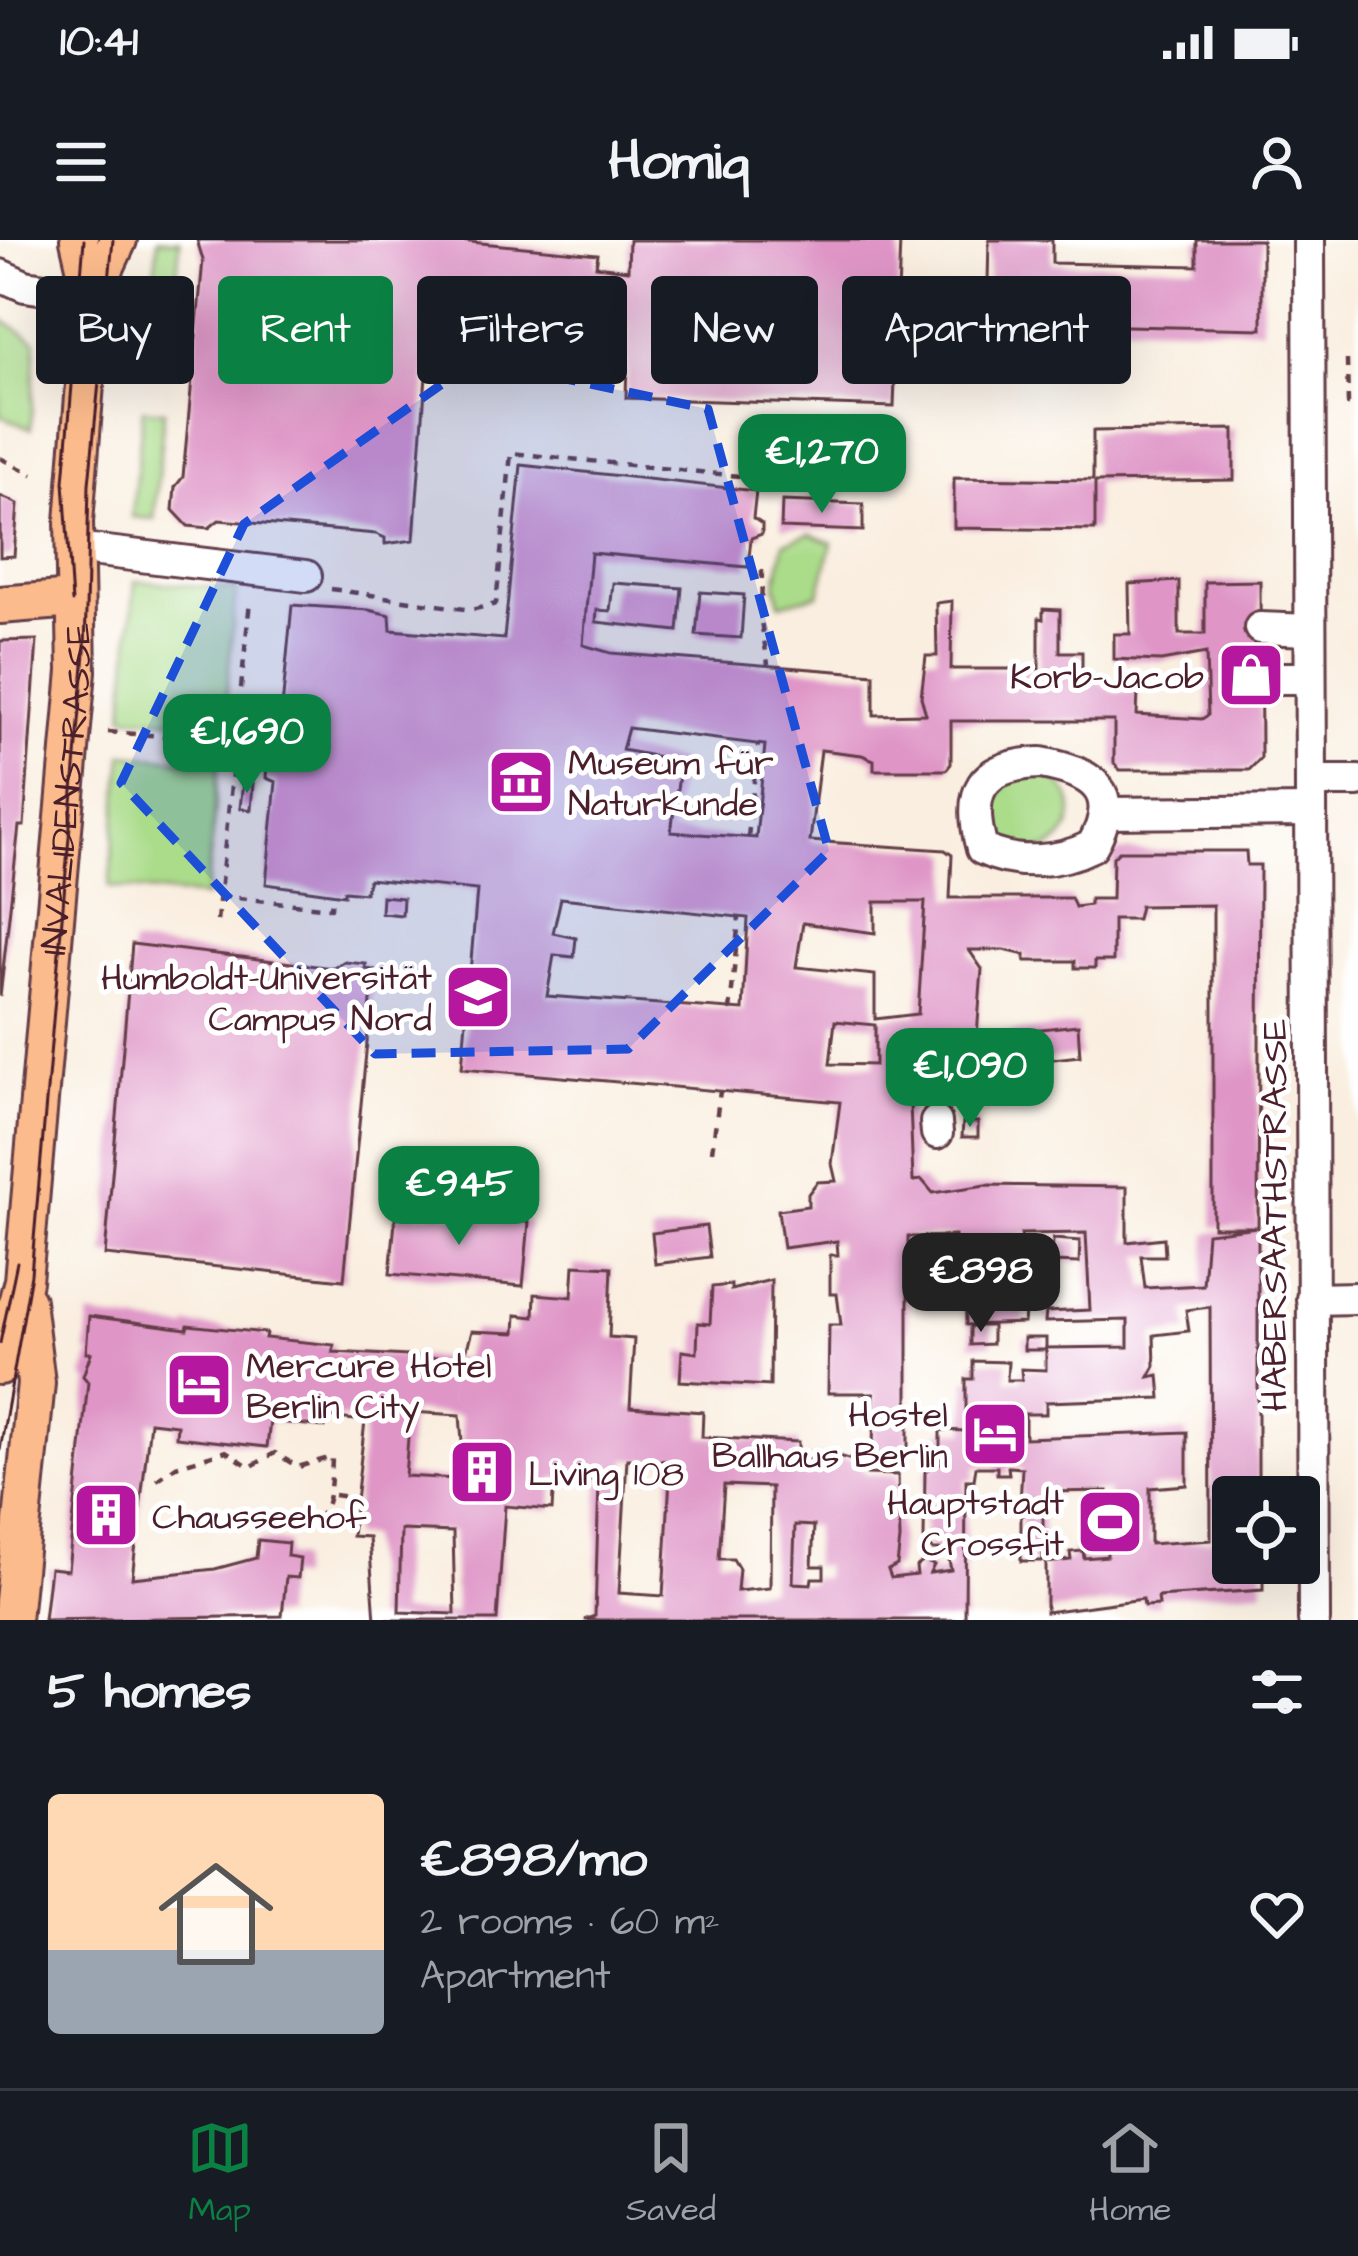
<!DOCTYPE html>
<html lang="en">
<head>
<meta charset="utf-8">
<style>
  :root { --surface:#171b24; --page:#20242c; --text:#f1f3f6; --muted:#9ea1a6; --line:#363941; --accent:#0b8043 }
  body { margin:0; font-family:"Architects Daughter",sans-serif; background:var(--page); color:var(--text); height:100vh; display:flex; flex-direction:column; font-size:45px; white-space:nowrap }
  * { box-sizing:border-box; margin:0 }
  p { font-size:39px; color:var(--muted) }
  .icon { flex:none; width:66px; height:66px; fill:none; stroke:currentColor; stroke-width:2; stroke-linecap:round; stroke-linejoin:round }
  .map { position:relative; height:1380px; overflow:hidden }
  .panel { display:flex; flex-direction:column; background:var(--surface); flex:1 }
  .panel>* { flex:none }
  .guide { position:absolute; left:36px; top:36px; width:1287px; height:108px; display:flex; gap:24px }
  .controls { position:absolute; left:1212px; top:1236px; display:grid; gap:24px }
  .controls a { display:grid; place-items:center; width:108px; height:108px; border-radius:12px; background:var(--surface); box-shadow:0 12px 48px #0002; font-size:60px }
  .price { position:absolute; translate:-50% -102px; padding:0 27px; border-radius:24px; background:var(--accent); color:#fff; font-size:39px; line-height:78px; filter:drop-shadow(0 3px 6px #0008) }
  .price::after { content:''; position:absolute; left:50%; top:72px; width:36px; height:27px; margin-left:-18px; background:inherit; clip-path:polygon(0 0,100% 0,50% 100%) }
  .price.current { background:#222; color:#fff }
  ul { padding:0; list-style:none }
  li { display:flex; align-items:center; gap:36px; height:300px; padding:0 48px }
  li span { display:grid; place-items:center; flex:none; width:336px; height:240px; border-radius:12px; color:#555 }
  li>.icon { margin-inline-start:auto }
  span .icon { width:144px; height:144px; fill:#fffc; stroke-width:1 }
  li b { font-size:51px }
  h2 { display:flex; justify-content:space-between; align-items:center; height:144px; padding:0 48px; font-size:51px }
  .chip { padding:0 42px; border-radius:12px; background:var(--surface); box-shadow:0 12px 48px #0002; font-size:42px; line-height:108px }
  .chip.current { background:var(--accent); color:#fff }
  .status { display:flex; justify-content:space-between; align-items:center; height:84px; padding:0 60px; background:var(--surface); direction:ltr }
  .status svg { height:33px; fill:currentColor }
  header { display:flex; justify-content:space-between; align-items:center; height:156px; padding:0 48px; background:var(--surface); font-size:54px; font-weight:800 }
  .menu { display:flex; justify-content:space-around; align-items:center; height:168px; border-top:3px solid var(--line); background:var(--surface); font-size:33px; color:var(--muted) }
  .menu a { display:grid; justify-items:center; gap:6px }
  .menu .current { color:var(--accent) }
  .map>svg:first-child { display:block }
  .green { fill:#aadc8a; stroke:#7a7e5a; stroke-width:3 }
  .building { fill:#df96c7; fill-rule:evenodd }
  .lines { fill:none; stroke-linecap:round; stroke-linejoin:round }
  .minor-casing { stroke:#643e46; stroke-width:36 }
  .major-casing { stroke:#643e46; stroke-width:42 }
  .path { stroke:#643e46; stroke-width:4.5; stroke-dasharray:9 9; stroke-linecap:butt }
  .minor { stroke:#fff; stroke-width:30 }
  .major { stroke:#fbbb8c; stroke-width:36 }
  .tram { stroke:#4a1f2b; stroke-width:3 }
  .marked { fill:#1d4ed8; fill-opacity:0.2; stroke:#1d4ed8; stroke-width:9; stroke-dasharray:24 15; stroke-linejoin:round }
  .labels { text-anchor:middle; stroke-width:10; stroke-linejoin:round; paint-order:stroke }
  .poi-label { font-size:36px; fill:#4a1f2b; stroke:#fff; text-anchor:end }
  .street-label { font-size:36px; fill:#4a1f2b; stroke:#fff }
</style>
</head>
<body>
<div class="status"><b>10:41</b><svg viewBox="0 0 49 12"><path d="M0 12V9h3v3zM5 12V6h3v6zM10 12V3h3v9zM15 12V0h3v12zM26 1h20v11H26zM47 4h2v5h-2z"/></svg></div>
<header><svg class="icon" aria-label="menu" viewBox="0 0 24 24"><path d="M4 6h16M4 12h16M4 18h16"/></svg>Homiq<svg class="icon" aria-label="person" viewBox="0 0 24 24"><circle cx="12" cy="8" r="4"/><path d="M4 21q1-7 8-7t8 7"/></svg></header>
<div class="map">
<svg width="1358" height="1380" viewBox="0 0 1358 1380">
  <rect width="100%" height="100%" fill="#fff"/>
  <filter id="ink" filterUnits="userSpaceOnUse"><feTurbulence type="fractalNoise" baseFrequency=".00833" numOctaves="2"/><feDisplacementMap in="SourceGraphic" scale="24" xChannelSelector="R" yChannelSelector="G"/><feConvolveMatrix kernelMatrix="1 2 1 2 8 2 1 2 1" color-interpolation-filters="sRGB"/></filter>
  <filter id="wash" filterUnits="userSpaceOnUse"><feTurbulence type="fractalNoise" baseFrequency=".004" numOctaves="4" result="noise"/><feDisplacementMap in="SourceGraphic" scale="48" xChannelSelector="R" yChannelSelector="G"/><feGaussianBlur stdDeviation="2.7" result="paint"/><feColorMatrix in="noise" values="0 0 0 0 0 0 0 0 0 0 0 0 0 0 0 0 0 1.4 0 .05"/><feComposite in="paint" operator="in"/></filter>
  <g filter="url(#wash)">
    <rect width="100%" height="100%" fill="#f9eedf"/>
    <g class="green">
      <polygon points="158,0 180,0 173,80 150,78"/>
      <polygon points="0,78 36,101 31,189 0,175"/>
      <polygon points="143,169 164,171 154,279 132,277"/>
      <polygon points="810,294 832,303 819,354 780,364 776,345 784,303"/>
      <polygon points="135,341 236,349 224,485 124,476"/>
      <polygon points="123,514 219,523 206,657 109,647"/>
      <circle cx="1033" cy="572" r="39"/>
    </g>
    <g id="blocks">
      <g class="building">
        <polygon points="197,0 449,0 598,14 596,26 628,30 629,0 900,0 894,167 626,158 628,83 584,79 583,98 470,88 473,56 432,53 414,300 385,304 385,298 376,294 219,280 209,288 188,286 173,270 175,247 183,237 203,20"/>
        <polygon points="989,0 1052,0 1052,23 1197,26 1197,0 1262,0 1262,89 987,83"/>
        <polygon points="1234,189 1234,240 1095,242 1095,290 954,288 954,238 1093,240 1093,191"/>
        <path d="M521 225 756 251 753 278 762 284V294L751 298 748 327 591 313 583 405 611 413 874 434V475L926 474 921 457 926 416H937L936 363 952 361 951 429H1039V378L1043 379V369L1060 370V412H1082V429L1114 452 1138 451 1137 475 1202 479 1208 475 1206 413 1161 421 1114 419V394H1130L1129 344 1179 341V394H1205V342L1260 341 1261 518 1249 530H1120L1114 523V481H951V524L946 530H874V520L862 515 821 510 810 601 945 610 952 615 950 658H1071L1075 667 1090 665V659H1112L1113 617 1119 611H1246L1247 625H1260L1258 987H1213V665L1140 666 1137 679H1113V721H1095V728H1075V721H1025V715L1004 710H969L982 729 977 796 1078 785 1080 816 974 828 972 797 941 801 945 834 927 836 928 851 910 863 913 941 922 940 933 953 986 945 1127 947V1002L1164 998 1165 1016H1141L1145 1048 1203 1045 1207 993 1258 987V1257H1233V1323H1263V1350L1158 1357 1159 1365 1144 1366 1143 1359 1046 1372V1323L1071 1320 1070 1312 1083 1311 1084 1318 1107 1316 1108 1251 1047 1252V1264H1020L1022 1228 1008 1227 1009 1234H997V1227H976L974 1240H966L965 1380H584L595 1376 599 1241 554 1238 552 1270 505 1266 497 1380H375L369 1297 352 1296 365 1181 326 1177 325 1187 270 1181 267 1207 176 1197 177 1185 150 1182 132 1338 215 1329 256 1318 258 1300 288 1303 287 1316 300 1318 298 1338 286 1337 282 1376 44 1380 50 1328 68 1330 88 1142 83 1136 91 1113H86L89 1076 187 1089 188 1085 266 1093 265 1098 334 1105 333 1112 464 1119 472 1091 515 1093 516 1075 534 1077 535 1054 572 1057 574 1025 612 1027 609 1097 634 1099 630 1167 703 1172 702 1197 798 1202V1220L835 1215 855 1221 867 1234 898 1235 900 1300 897 1325 888 1330 891 1338 917 1335 916 1327 924 1321 934 1325 930 1333 951 1330 947 1310H933L924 1299 925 1231 940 1223V1190L966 1191V1139H973V1121L1008 1122 1007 1140H1022L1021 1129 1046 1130V1108L1128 1107V1080L1045 1082 1046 1072 1090 1070 1086 993 1021 994 1028 1042 1024 1083 966 1085 965 1029H960L955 996 908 997V1215H873L874 1153H828L829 1085H841L837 1054H830V1015H838L837 1001 783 1008 778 970 808 966V954L817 942 836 941 832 924 840 862 462 828 477 650 369 639 365 653 344 651V655L266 644 276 542 266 538 269 491 274 492 272 472 282 468 292 365 369 370 390 375 391 390 504 399ZM628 488 765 505 756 598 671 592 681 521 622 510ZM561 658 748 678 743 770 547 756 554 715 574 717 576 698 553 693ZM875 662H925L918 774 875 779V735L796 727 803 683 875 693ZM835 781 875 785V825L830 824ZM1210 1067 1211 1300 1150 1304V1248L1187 1245V1192L1025 1198V1174H1046V1162L1161 1158 1159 1135 1149 1137 1155 1126 1154 1095 1189 1091 1186 1070ZM410 1172 460 1175 464 1228H457L456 1239 405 1236ZM627 1219 671 1221 663 1356 619 1353ZM724 1245 771 1247 770 1348 737 1351 739 1329 733 1319H719ZM795 1285 814 1286 812 1326H824V1338H812L811 1344 793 1343ZM401 1290 453 1292 455 1374 399 1372Z"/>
        <polygon points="0,256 18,264 14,316 0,317"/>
        <polygon points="782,261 863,264 863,291 781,288"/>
        <polygon points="613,343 682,348 678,391 596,382 597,370 610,371"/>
        <polygon points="700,352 744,355 741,398 696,395"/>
        <polygon points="37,400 24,586 19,586 0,757 0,401"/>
        <polygon points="243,542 253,543 251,570 240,568"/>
        <polygon points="382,656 403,658 402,675 381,673"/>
        <polygon points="132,704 333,728 345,722 366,724 365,729 374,730 344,1040 105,1015"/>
        <polygon points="963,882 978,882 978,897 962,897"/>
        <polygon points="431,967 449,969 449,975 529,982 523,1046 390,1034 396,971 430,974"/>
        <polygon points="706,986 710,1017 655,1024 652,993"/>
        <polygon points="1053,999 1080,1001 1079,1023 1052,1022"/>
        <polygon points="771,1040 770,1146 680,1141 682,1111 697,1113 698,1083 710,1084 712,1047 731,1045 731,1050"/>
        <polygon points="970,1086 992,1086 992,1104 970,1105"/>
        <rect x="1024" y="1098" width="22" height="12"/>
        <polygon points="1021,1274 1043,1275 1043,1321 1021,1321"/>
      </g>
    </g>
  </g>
  <g filter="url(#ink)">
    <use href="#blocks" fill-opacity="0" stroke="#643e46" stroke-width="3"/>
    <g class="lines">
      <g class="minor-casing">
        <g id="minor">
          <polyline points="1309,0 1314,1380"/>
          <polyline points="0,35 25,46 92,56"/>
          <polyline points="74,308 306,336"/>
          <polyline points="1260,388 1310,390"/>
          <polyline points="1259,438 1310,438"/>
          <path d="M1041 523C1093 532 1123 552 1092 606 1058 623 1017 626 982 609 966 551 980 525 1041 523Z"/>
          <polyline points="1311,541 1358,541"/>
          <polyline points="1106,573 1310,571"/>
          <polyline points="936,882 937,893"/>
          <polyline points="1312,1059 1358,1058"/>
        </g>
      </g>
      <g class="major-casing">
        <g id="major">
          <polyline points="92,56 118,0"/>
          <polyline points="0,365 74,359"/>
          <path id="s1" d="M0 1126 23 1041 77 431 74 282 92 56 79 0"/>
          <polyline points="12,1380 36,1143 26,1061"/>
        </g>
      </g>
      <g class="path">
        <polyline points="1347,120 1348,164 1358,164"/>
        <polyline points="139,125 193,128"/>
        <polyline points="0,218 33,235"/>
        <polyline points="762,330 761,381 768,424"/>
        <polyline points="331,349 471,370 496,364 511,213 749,237"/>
        <polyline points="108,492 268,504"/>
        <polyline points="748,597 758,504"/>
        <polyline points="220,656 331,668 332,654"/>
        <polyline points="217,681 250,361"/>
        <polyline points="730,771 739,678"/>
        <polyline points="712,911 720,851"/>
        <path d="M157 1240 176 1226 226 1211 250 1227 275 1213 298 1227 332 1217C330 1281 324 1289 260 1285"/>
        <polyline points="334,1255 356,1258"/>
      </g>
      <use href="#minor" class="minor"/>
      <use href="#major" class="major"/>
      <g class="tram">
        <polyline points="72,362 64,242 84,0"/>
        <polyline points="0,1103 17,1022"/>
        <polyline points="0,1210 31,1034 85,413 89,244 113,0"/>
      </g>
    </g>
  </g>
  <path class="marked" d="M476 120 708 169 829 611 628 809 375 814 121 543 244 284Z"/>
  <defs>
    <g id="shop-square" transform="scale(3.45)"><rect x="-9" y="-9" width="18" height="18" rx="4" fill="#b5179e" stroke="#fff"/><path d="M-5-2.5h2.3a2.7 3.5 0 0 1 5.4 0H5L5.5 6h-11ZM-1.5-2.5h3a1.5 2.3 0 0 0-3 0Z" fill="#fff"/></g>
    <g id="museum-square" transform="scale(3.45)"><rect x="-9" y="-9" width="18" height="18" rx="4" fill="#b5179e" stroke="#fff"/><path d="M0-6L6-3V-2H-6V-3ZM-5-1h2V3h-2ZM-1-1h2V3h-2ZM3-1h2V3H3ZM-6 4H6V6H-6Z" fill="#fff"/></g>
    <g id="university-square" transform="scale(3.45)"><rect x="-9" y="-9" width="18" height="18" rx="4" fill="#b5179e" stroke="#fff"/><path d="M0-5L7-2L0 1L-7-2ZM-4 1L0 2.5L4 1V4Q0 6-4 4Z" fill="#fff"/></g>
    <g id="hotel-square" transform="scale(3.45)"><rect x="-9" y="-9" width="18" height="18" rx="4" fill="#b5179e" stroke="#fff"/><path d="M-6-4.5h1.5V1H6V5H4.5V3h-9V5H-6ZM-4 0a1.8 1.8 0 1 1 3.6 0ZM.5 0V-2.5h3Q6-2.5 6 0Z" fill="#fff"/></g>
    <g id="building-square" transform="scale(3.45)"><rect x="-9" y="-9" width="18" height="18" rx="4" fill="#b5179e" stroke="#fff"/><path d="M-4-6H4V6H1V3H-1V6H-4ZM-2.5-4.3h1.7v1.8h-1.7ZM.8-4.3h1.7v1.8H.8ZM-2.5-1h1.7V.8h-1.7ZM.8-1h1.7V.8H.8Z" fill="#fff"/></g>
    <g id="stadium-square" transform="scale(3.45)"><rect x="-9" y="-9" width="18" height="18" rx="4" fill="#b5179e" stroke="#fff"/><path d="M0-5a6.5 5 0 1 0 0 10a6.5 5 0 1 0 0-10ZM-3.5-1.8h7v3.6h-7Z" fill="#fff"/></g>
  </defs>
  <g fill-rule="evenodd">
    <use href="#shop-square" x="1251" y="435"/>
    <use href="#museum-square" x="521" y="542"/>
    <use href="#university-square" x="478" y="757"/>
    <use href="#hotel-square" x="199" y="1145"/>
    <use href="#hotel-square" x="995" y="1194"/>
    <use href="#building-square" x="482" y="1232"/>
    <use href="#building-square" x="106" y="1275"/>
    <use href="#stadium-square" x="1110" y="1282"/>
  </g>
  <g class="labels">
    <g class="poi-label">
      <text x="1204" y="448">Korb-Jacob</text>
      <text x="568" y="534" text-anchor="start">Museum für<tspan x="568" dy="41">Naturkunde</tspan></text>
      <text x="432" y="749">Humboldt-Universität<tspan x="432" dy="41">Campus Nord</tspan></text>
      <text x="246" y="1137" text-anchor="start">Mercure Hotel<tspan x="246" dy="41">Berlin City</tspan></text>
      <text x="948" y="1186">Hostel<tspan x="948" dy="41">Ballhaus Berlin</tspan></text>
      <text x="528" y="1245" text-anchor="start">Living 108</text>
      <text x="1064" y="1274">Hauptstadt<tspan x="1064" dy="41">Crossfit</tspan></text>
      <text x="152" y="1288" text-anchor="start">Chausseehof</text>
    </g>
    <g class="street-label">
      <text dy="13" stroke="none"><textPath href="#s1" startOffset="582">INVALIDENSTRASSE</textPath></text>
      <text transform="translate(1273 975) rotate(-90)" y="13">HABERSAATHSTRASSE</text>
    </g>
  </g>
</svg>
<div class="controls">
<a><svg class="icon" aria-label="locate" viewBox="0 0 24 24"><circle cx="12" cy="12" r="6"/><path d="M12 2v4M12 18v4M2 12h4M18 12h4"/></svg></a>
</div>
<b class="price" style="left:822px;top:276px">€1,270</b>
<b class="price" style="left:247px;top:556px">€1,690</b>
<b class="price" style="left:970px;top:890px">€1,090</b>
<b class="price" style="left:459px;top:1008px">€945</b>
<b class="price current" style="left:981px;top:1095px">€898</b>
<div class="guide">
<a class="chip">Buy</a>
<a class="chip current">Rent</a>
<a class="chip">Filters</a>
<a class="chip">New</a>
<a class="chip">Apartment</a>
</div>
</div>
<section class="panel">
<h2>5 homes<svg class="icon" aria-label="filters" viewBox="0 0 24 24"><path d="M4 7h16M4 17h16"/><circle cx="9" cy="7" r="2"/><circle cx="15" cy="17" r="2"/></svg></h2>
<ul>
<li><span style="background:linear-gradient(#ffd9b3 65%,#9aa5b1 0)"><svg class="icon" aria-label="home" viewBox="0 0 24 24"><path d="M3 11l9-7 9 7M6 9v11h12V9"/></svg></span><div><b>€898/mo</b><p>2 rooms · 60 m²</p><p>Apartment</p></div><svg class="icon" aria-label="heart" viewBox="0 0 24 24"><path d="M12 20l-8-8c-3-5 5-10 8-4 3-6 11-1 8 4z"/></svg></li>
</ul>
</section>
<nav class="menu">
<a class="current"><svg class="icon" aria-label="map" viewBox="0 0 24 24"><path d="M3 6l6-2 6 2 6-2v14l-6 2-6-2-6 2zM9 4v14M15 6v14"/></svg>Map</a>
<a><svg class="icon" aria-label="saved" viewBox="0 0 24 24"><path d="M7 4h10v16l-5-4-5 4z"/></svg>Saved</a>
<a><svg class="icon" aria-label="home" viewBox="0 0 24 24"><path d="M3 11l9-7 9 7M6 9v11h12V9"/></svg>Home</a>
</nav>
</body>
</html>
